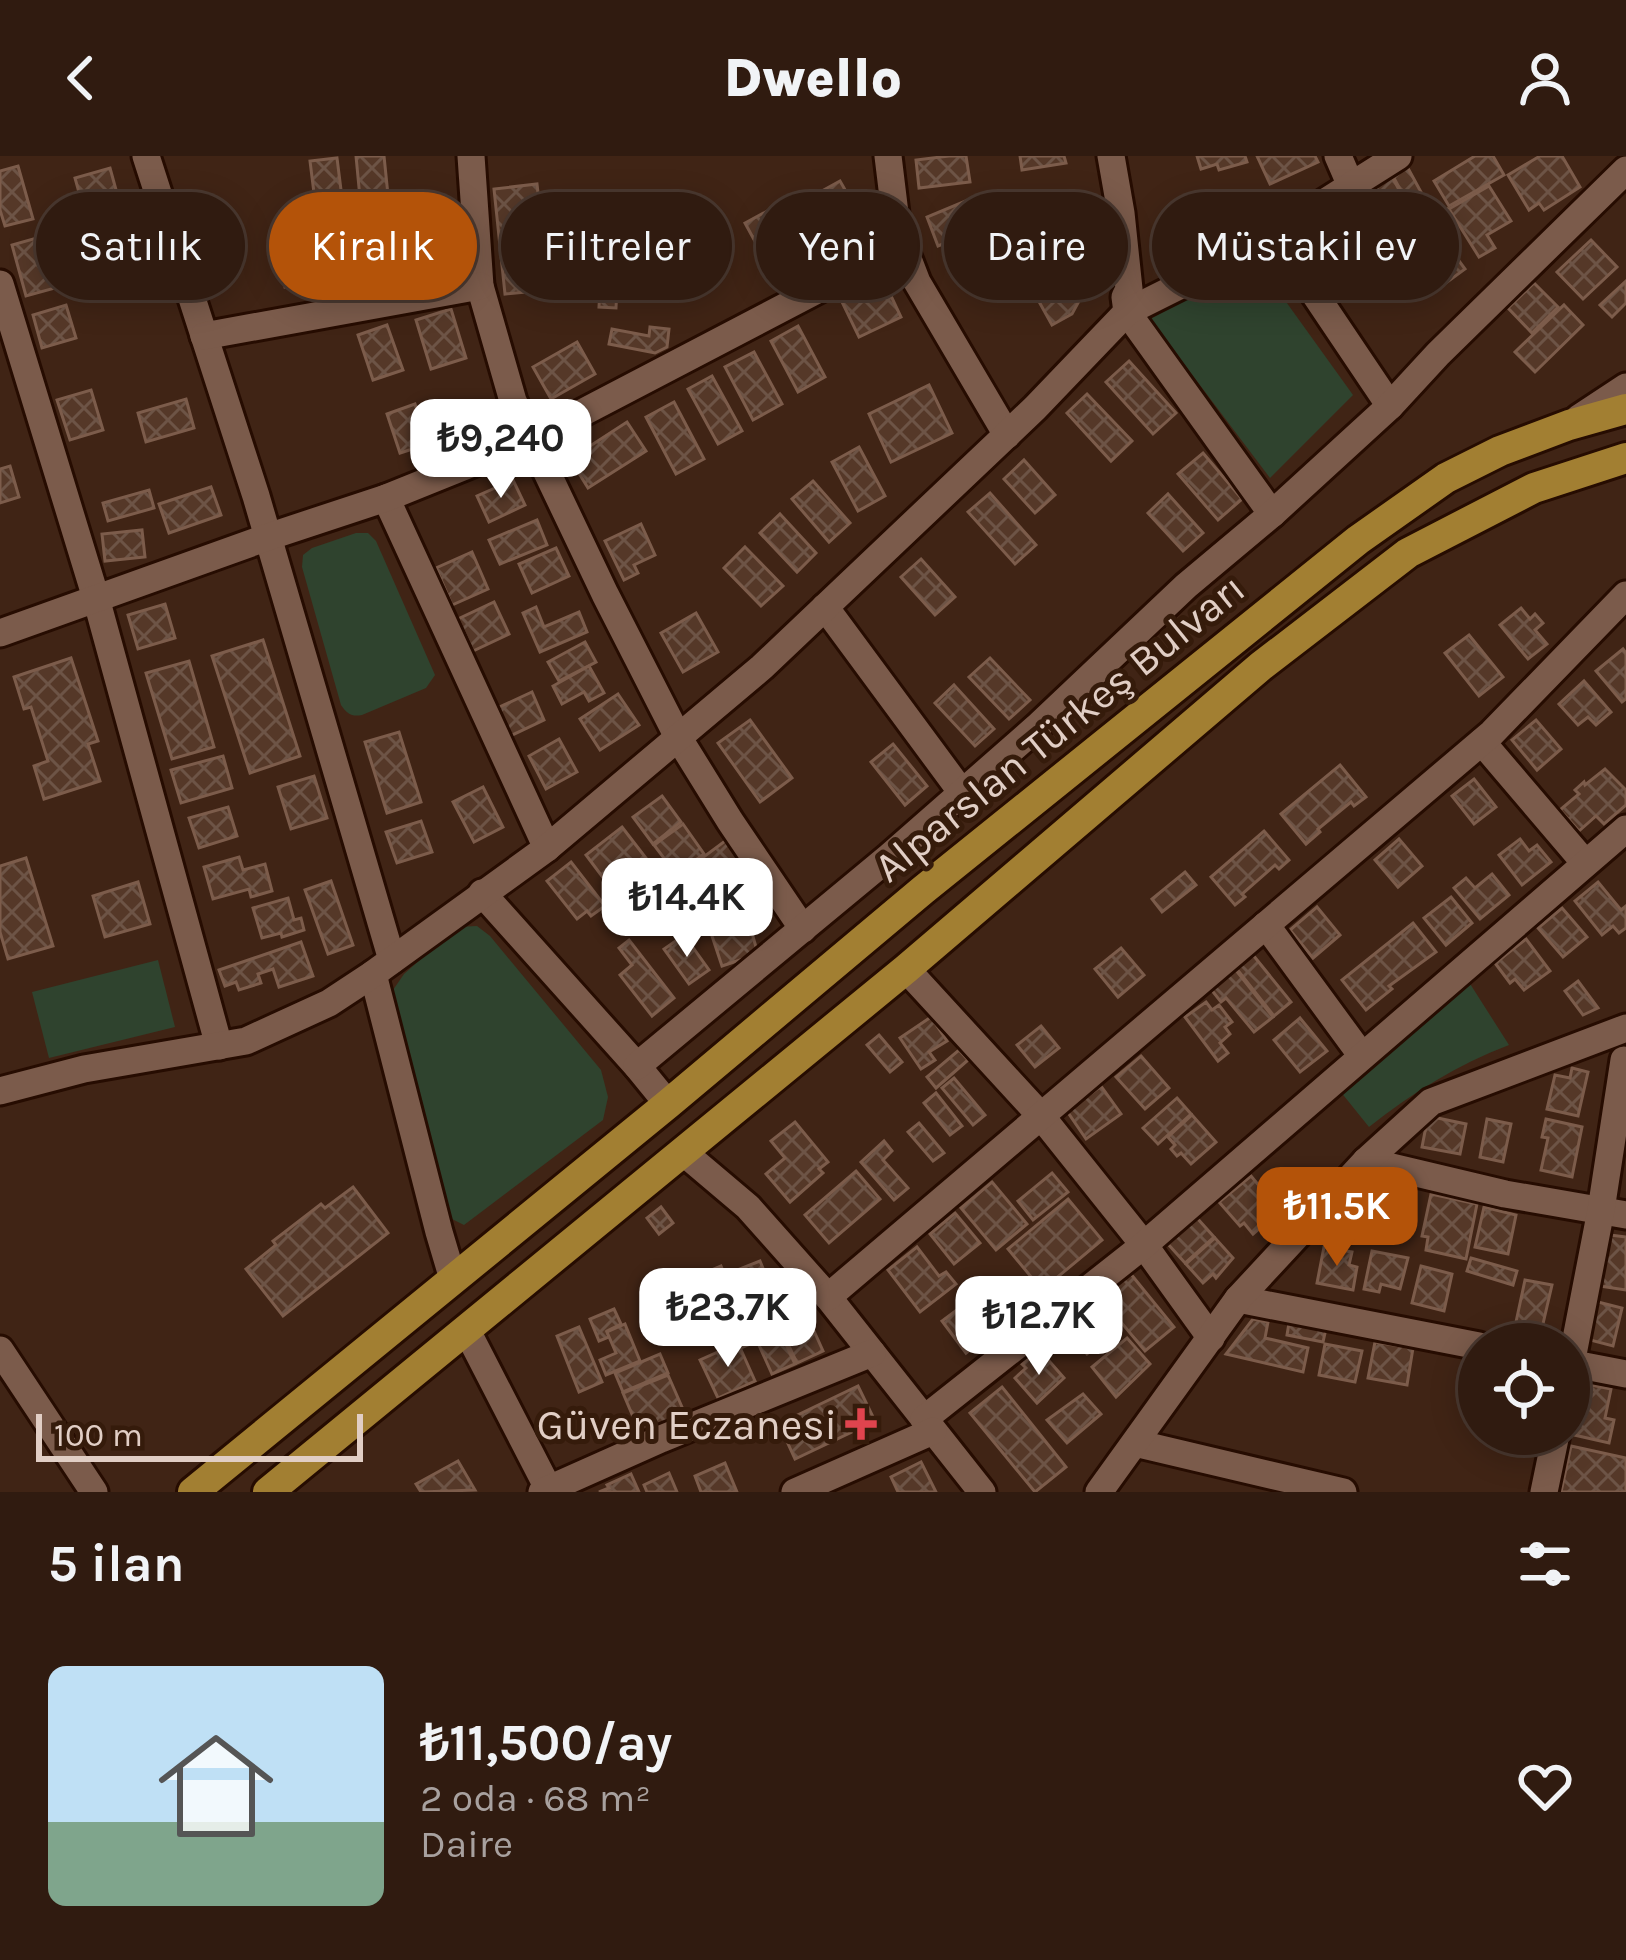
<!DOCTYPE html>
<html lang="tr">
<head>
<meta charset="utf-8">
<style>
  :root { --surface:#301b10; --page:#382419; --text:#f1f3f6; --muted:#a8a19f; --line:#4b3930; --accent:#b45309 }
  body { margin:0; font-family:Karla,sans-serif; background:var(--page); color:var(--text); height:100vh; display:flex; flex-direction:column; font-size:45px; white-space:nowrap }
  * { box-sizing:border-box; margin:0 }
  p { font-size:39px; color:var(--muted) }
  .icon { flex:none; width:66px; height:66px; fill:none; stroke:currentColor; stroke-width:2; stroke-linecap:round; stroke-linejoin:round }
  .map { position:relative; height:1336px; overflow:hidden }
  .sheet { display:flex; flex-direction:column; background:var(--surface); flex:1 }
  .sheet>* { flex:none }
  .guide { position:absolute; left:36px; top:36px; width:1554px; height:108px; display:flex; gap:24px }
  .fabs { position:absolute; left:1458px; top:1167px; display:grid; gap:24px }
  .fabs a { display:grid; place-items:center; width:132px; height:132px; border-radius:50%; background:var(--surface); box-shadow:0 6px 30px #0003,0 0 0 3px var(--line); font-size:60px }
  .scale { position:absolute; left:36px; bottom:30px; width:327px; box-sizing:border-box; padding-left:12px; border:6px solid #e1cec5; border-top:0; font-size:33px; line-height:42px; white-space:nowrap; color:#e1cec5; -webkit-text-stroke:9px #351b0b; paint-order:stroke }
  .price { position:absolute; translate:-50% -102px; padding:0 27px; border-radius:24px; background:#fff; color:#222; font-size:39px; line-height:78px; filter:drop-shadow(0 3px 6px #0008) }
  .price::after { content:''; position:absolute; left:50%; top:72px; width:36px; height:27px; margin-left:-18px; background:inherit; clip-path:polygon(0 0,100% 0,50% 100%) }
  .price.selected { background:var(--accent); color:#fff }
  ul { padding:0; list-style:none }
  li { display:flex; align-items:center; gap:36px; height:300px; padding:0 48px }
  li+li { border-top:3px solid var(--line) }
  li span { display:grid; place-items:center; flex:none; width:336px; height:240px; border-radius:18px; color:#555 }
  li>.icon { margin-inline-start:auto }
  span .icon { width:144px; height:144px; fill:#fffc; stroke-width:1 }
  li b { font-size:51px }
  h2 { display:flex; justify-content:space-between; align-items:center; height:144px; padding:0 48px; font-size:51px }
  .tag { padding:0 42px; border-radius:54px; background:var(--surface); box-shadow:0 6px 30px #0003,0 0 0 3px var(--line); font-size:42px; line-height:108px }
  .tag.selected { background:var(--accent); color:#fff }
  header { display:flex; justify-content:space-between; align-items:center; height:156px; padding:0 48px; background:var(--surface); font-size:54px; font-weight:800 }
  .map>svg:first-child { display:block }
  .green { fill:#2f432e }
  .building { fill:url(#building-cross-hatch); stroke:#7c5c4b; stroke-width:3 }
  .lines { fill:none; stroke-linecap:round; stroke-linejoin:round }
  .minor-casing { stroke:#260c01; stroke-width:33 }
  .major-casing { stroke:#260c01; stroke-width:36 }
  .minor { stroke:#7b5b4b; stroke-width:27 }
  .major { stroke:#a27f32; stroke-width:30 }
  .health-dot { fill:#e0444e; stroke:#351b0b; stroke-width:4.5 }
  .labels { text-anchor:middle; stroke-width:10; stroke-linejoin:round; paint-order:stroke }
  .street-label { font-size:42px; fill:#e1cec5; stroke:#351b0b }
  .poi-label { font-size:42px; fill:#e1cec5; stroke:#351b0b; text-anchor:end }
</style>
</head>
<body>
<header><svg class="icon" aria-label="back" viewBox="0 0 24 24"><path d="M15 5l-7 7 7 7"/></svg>Dwello<svg class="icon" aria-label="person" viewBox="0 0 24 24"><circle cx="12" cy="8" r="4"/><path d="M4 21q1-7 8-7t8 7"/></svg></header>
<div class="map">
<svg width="1626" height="1336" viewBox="0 0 1626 1336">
  <defs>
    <pattern id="building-cross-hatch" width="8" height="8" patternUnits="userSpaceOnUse" patternTransform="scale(3)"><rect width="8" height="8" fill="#553828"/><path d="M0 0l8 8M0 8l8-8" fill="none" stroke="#6d5446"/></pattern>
  </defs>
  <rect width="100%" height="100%" fill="#402415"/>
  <g class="green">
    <polygon points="1256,104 1353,239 1270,322 1150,163"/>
    <path d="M356 377H368L376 385 435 519 426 532 362 559C352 561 347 558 341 549L302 411 303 399 312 392Z"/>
    <polygon points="477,770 490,780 601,914 608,941 603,964 464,1069 436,1055 424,1033 393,834 404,818 457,771"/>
    <polygon points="158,804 175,871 49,902 32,836"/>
    <path d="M1467 823 1509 889C1457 909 1413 936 1369 971L1340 935Z"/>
  </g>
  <g class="building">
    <polygon points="356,0 384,0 388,39 360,42"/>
    <polygon points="949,0 966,0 970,26 919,32 916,4"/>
    <polygon points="1020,0 1064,0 1066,7 1022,14"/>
    <polygon points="1197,0 1245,0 1247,6 1219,14 1217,8 1201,13"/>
    <polygon points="1257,0 1315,0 1318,6 1270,28"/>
    <polygon points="1475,0 1493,0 1504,19 1449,50 1434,25"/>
    <polygon points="1540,0 1562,0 1580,31 1544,54 1539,47 1529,54 1508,19"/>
    <polygon points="337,2 342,42 315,45 310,5"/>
    <polygon points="1403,3 1422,38 1407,46 1388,11"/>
    <polygon points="18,10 33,63 5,70 0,54 0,15"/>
    <polygon points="1387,11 1406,47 1382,60 1362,25"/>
    <polygon points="110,12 118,41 83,51 75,22"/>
    <polygon points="840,25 864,67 832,85 809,42"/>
    <polygon points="537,28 549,134 505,138 494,33"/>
    <polygon points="1489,30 1511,65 1487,79 1495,92 1479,101 1449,53"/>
    <polygon points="968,44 980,73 938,90 927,61"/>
    <polygon points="773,52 798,99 770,113 745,67"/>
    <polygon points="1447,53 1455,67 1415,86 1419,93 1401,102 1391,80"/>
    <polygon points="1321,58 1343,96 1315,111 1293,74"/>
    <polygon points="435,70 440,109 410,112 405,73"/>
    <polygon points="375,73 382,116 343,122 336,80"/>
    <polygon points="40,81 55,132 26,140 12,89"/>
    <polygon points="317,84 324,124 285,131 278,91"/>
    <polygon points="1591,84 1617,111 1583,143 1557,116"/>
    <polygon points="1446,87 1465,113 1435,135 1416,109"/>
    <polygon points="1367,102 1381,127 1349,145 1335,120"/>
    <polygon points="1080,107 1090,125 1072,158 1052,169 1032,133"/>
    <polygon points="591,110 618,111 616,152 599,151 600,134 590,134"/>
    <polygon points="884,125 901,161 859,181 842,146"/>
    <polygon points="1626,125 1626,147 1612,161 1600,149"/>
    <polygon points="1534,127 1558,151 1532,177 1508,152"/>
    <polygon points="66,149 76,182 42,192 33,159"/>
    <polygon points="1564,149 1583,169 1535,216 1515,196"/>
    <polygon points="451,153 466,202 431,213 416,164"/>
    <polygon points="387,169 403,214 373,224 358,179"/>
    <polygon points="798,170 825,221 798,236 771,185"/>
    <polygon points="650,171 669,173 667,191 655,197 609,188 612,173 649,180"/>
    <polygon points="577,186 595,218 551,243 533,211"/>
    <polygon points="754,196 782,248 753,264 725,211"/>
    <polygon points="1129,205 1176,257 1153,278 1106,226"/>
    <polygon points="712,220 742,275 718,288 688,233"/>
    <polygon points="929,229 952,277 891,306 869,258"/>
    <polygon points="91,234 103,274 70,284 57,244"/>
    <polygon points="1087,238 1132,285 1111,305 1067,257"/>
    <polygon points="186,243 194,272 146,286 138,257"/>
    <polygon points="674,246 704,303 676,318 646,261"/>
    <polygon points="415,248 428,288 400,297 387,258"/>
    <polygon points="627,266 646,295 588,332 570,303"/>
    <polygon points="859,291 885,340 858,355 832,306"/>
    <polygon points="1203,297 1242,343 1218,364 1178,318"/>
    <polygon points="1024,304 1055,339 1035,357 1004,323"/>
    <polygon points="10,310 19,341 0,347 0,313"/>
    <polygon points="513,324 525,349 489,366 477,340"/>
    <polygon points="813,325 850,367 829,386 792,343"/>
    <polygon points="211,331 221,359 169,377 159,348"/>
    <polygon points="149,334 154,352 108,365 103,347"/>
    <polygon points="990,337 1036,389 1015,408 968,356"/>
    <polygon points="1168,338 1203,377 1183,395 1148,357"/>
    <polygon points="780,358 816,397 797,416 760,377"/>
    <polygon points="537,364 547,389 500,408 489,384"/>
    <polygon points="641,368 655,399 634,409 638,417 624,424 605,385"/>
    <polygon points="142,374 145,401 105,405 102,378"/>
    <polygon points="745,391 783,430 761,450 724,412"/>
    <polygon points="556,392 569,420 532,437 519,408"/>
    <polygon points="472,396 488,433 452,449 436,412"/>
    <polygon points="921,403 955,441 935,459 901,421"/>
    <polygon points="494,446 509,478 473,495 458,463"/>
    <polygon points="165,448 175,482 138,493 128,459"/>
    <polygon points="536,451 544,471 579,456 587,476 540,496 523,457"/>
    <polygon points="1521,452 1530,463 1535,458 1543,467 1535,474 1547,488 1528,503 1500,469"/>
    <polygon points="696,457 718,496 683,516 661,477"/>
    <polygon points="1469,479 1503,521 1479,540 1445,497"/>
    <polygon points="263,484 300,600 250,617 212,500"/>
    <polygon points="585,486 596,506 559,525 548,506"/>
    <polygon points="1623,493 1626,497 1626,543 1622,546 1596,515"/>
    <polygon points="71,502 98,585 88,588 100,625 44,643 34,610 48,605 31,551 24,553 14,521"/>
    <polygon points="990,502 1030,544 1009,563 969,521"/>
    <polygon points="189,505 214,591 172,603 146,517"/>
    <polygon points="589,510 604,537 589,545 584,536 562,548 553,530"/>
    <polygon points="1584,525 1611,556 1596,569 1588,561 1578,569 1559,548"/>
    <polygon points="954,529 994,573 975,590 935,547"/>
    <polygon points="532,536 544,564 508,581 495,553"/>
    <polygon points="618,538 639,569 600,594 580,563"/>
    <polygon points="750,564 792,622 760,646 718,587"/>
    <polygon points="1536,564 1561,593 1537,614 1512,584"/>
    <polygon points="399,576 421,646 387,657 365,586"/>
    <polygon points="559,583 577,616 546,633 529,600"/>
    <polygon points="893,588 927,630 905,649 871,606"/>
    <polygon points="223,600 232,632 181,647 171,614"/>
    <polygon points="1340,609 1366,641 1354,650 1351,646 1318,673 1320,676 1306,688 1281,658"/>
    <polygon points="1605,613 1626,634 1626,649 1604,668 1596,660 1579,675 1560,654 1579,638 1575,634 1584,626 1585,629"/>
    <polygon points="314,620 327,662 291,673 278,631"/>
    <polygon points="1474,623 1496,651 1474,668 1452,640"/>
    <polygon points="483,631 503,671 474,686 453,646"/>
    <polygon points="662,640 681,666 653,688 633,661"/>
    <polygon points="228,651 237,680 199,692 189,662"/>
    <polygon points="421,665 432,696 397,707 386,676"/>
    <polygon points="683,668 704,698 676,718 654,689"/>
    <polygon points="622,671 659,719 622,747 586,699"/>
    <polygon points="1264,675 1289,704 1279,713 1275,709 1242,738 1245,741 1235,749 1211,721"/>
    <polygon points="729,682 748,708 735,717 739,723 721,736 717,731 697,746 678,720"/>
    <polygon points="1399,683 1422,710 1398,731 1375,704"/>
    <polygon points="1520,683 1529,695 1537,689 1551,706 1522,729 1499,699"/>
    <polygon points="239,701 243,714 265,708 272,735 251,741 249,733 213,743 204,711"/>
    <polygon points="26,702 53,790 8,803 0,776 0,710"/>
    <polygon points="571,706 605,750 591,760 587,755 577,763 547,725"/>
    <polygon points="1185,716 1196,729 1162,756 1152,743"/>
    <polygon points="1492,718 1509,739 1480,763 1454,732 1466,722 1475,732"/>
    <polygon points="331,725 353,789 328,798 305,734"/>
    <polygon points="138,726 150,768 105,781 93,740"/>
    <polygon points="1598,726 1621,754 1626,750 1626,772 1619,777 1613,770 1602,779 1575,745"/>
    <polygon points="1451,741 1472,767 1446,789 1424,762"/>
    <polygon points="288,742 294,764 301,762 304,774 282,781 281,777 262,782 253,752"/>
    <polygon points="744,749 758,798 722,810 706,762"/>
    <polygon points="1317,751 1340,779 1313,802 1290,774"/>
    <polygon points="1562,752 1587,781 1563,801 1538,772"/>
    <polygon points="1413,767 1436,796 1389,830 1392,833 1366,854 1342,824"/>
    <polygon points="684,779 709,814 689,828 664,793"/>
    <polygon points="1526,783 1550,815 1524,834 1515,823 1510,827 1495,807"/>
    <polygon points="629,784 674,842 652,860 620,819 632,809 619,792"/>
    <polygon points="301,786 313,820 279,831 273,813 258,818 261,827 239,834 236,826 225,830 219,814"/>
    <polygon points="1121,792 1144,819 1118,841 1095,813"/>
    <polygon points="1253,799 1291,846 1274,860 1236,812"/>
    <polygon points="1235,813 1273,861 1254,876 1226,842 1221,846 1210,832"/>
    <polygon points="1578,825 1598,852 1583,859 1565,835"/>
    <polygon points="1206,846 1212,854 1219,849 1232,866 1225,871 1230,878 1220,887 1228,897 1218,905 1185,861"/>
    <polygon points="931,861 947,885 929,896 935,904 921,913 900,882"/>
    <polygon points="1300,862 1327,895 1300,916 1274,884"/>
    <polygon points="1041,870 1059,892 1035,911 1017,889"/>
    <polygon points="879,879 902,906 890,916 867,889"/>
    <polygon points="959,894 968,904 936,932 927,921"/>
    <polygon points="1141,900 1169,932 1145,953 1116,921"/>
    <polygon points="1572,912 1588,916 1578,960 1547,953 1555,919 1570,922"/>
    <polygon points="954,922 985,959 973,969 942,932"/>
    <polygon points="1101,930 1121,958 1086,983 1067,955"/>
    <polygon points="936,937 962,970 950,979 924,947"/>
    <polygon points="1177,942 1191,958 1158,988 1143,972"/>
    <polygon points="1192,959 1216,986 1191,1008 1181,997 1177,1000 1171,993 1175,989 1168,981"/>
    <polygon points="1428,960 1466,968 1460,998 1422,991"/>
    <polygon points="1487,963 1511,968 1503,1006 1480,1001"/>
    <polygon points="1546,963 1582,971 1572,1021 1541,1014 1548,982 1542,981"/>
    <polygon points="795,966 828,1006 819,1013 823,1017 790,1046 766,1018 785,1002 771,985"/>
    <polygon points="919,967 944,997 933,1005 908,976"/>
    <polygon points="884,985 892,995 883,1004 908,1032 894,1044 861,1006"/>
    <polygon points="856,1015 880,1043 829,1087 805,1059"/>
    <polygon points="1052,1017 1068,1036 1033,1064 1018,1045"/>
    <polygon points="1251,1020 1280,1055 1253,1078 1244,1067 1240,1070 1219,1046"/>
    <polygon points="992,1026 1027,1068 996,1094 961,1052"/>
    <polygon points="353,1031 388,1077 283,1160 246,1113 276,1089 273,1085 321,1048 325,1052"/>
    <polygon points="1431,1038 1477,1048 1466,1103 1426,1094 1428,1081 1422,1080"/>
    <polygon points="1068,1043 1102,1084 1042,1134 1008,1093"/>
    <polygon points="661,1051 673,1067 659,1078 647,1062"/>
    <polygon points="1484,1051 1516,1059 1508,1098 1475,1091"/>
    <polygon points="955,1057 980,1087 954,1108 930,1078"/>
    <polygon points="1197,1062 1214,1081 1185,1107 1168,1088"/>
    <polygon points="1610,1079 1626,1081 1626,1134 1593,1129 1597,1109 1604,1110"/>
    <polygon points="1215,1082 1233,1102 1216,1122 1213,1118 1203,1127 1186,1108"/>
    <polygon points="917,1091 939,1120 946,1116 956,1128 920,1156 888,1114"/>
    <polygon points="1324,1091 1352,1096 1349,1109 1357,1111 1353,1134 1317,1127"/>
    <polygon points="1372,1095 1408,1102 1400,1133 1381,1128 1379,1136 1364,1133"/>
    <polygon points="1471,1102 1517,1115 1513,1129 1467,1115"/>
    <polygon points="760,1105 777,1146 750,1158 732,1116"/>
    <polygon points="721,1110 726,1122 716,1126 723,1143 700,1153 688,1124"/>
    <polygon points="1421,1110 1452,1118 1444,1155 1412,1147"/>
    <polygon points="1130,1117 1174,1171 1145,1195 1105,1147 1111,1142 1107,1136"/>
    <polygon points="1525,1124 1552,1129 1542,1172 1516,1166"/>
    <polygon points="1095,1145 1118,1172 1087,1198 1064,1171"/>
    <polygon points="1598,1146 1622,1152 1613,1190 1590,1184"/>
    <polygon points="966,1147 990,1178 966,1197 942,1165"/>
    <polygon points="614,1153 621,1168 607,1175 609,1181 599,1185 590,1163"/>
    <polygon points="805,1155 823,1195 797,1207 778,1167"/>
    <polygon points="771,1156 795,1208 772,1218 757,1185 743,1191 734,1173"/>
    <polygon points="1290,1161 1327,1168 1323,1186 1287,1179"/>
    <polygon points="1253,1163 1268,1166 1265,1182 1308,1192 1303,1216 1226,1198"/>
    <polygon points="625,1168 640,1205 606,1219 600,1204 616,1197 607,1176"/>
    <polygon points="579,1171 602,1226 579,1236 557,1180"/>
    <polygon points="1127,1182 1150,1208 1116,1241 1092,1211"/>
    <polygon points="1375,1186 1413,1192 1407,1229 1368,1222"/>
    <polygon points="738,1187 755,1225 718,1242 700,1204"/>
    <polygon points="1325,1188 1362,1195 1355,1226 1319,1219"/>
    <polygon points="660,1198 668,1217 623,1236 615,1217"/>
    <polygon points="1043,1198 1064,1222 1037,1247 1015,1222 1026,1212 1022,1208 1030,1201 1034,1206"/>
    <polygon points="668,1219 685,1258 640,1277 623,1237"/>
    <polygon points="1581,1227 1611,1233 1605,1262 1614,1264 1609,1287 1570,1278"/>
    <polygon points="858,1230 875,1265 795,1303 779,1268"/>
    <polygon points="1002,1231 1066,1311 1035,1336 970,1257"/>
    <polygon points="1083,1238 1101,1258 1067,1287 1047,1264"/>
    <polygon points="1571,1290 1626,1302 1626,1336 1561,1336"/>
    <polygon points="458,1305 475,1334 421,1336 416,1328"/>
    <polygon points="921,1306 936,1336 898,1336 891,1321"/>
    <polygon points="725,1307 737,1336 701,1336 695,1320"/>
    <polygon points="669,1317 677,1336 647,1336 644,1329"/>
    <polygon points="631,1318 639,1336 599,1336 609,1332 607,1329"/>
  </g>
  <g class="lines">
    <g class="minor-casing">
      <g id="minor">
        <polyline points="146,0 256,340 392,804"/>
        <polyline points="471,0 480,130 513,245 605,438 678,581 730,665 803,773"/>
        <polyline points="888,0 897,74 917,126 1007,279"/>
        <polyline points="1111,0 1121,57 1129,133 1125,141 1127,156 1272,358"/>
        <polyline points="1338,0 1351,30"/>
        <polyline points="1275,79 1390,250"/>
        <polyline points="0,128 96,442 219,890"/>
        <polyline points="204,180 480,130"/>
        <polyline points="1579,262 1626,231"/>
        <polyline points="386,342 547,692"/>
        <polyline points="825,451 963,638"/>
        <polyline points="0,477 268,381 386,342 530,284 903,89"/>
        <polyline points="1482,586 1585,707"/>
        <polyline points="482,737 637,910 668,948"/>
        <polyline points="1266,769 1362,900"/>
        <polyline points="906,813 1041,960 1144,1089 1211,1182"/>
        <polyline points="373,818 439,1076 453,1123"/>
        <polyline points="637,910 889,701 1037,571 1186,430 1272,358 1390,250 1438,198 1626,14"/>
        <polyline points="0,935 84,913 246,885 329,847 373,818 547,692 762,511 1035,252 1127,156 1243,98 1398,0"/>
        <polyline points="683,996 748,1051 828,1141 982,1336"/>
        <polyline points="1366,1005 1505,1038 1626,1059"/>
        <polyline points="828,1141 1492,577 1626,439"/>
        <polyline points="1238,1143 1479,1190"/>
        <polyline points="466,1173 550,1336"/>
        <polyline points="0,1194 94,1336"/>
        <polyline points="1569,1207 1626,1218"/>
        <polyline points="1569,1219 1601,1054 1624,904"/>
        <polyline points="924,1263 1144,1089 1626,673"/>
        <polyline points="1135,1287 1343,1336"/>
        <polyline points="542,1336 661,1283 872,1197"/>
        <polyline points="795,1336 933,1275"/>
        <polyline points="1099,1336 1238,1143 1366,1005 1431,946 1626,872"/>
        <polyline points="1544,1336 1556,1278"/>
      </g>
    </g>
    <g class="major-casing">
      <g id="major">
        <polyline points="193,1336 668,948 923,734 1358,384 1446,322 1500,295 1569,269 1626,253"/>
        <polyline points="268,1336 906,813 1261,510 1408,397 1534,332 1626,302"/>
      </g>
    </g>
    <use href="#minor" class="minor"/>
    <use href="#major" class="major"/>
  </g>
  <path class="health-dot" d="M855 1250h12v12h12v12h-12v12h-12v-12h-12v-12h12z"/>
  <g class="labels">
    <g class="street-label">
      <text transform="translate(1059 571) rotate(-39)" y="15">Alparslan Türkeş Bulvarı</text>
    </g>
    <g class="poi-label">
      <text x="837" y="1283">Güven Eczanesi</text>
    </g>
  </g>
</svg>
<div class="fabs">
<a><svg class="icon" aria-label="locate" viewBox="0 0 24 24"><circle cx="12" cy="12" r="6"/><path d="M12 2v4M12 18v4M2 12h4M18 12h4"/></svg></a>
</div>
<div class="scale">100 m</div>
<b class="price" style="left:501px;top:345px">₺9,240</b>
<b class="price" style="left:687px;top:804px">₺14.4K</b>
<b class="price selected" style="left:1337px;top:1113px">₺11.5K</b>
<b class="price" style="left:728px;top:1214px">₺23.7K</b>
<b class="price" style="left:1039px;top:1222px">₺12.7K</b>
<div class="guide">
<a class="tag">Satılık</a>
<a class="tag selected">Kiralık</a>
<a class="tag">Filtreler</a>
<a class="tag">Yeni</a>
<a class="tag">Daire</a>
<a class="tag">Müstakil ev</a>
</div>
</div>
<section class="sheet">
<h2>5 ilan<svg class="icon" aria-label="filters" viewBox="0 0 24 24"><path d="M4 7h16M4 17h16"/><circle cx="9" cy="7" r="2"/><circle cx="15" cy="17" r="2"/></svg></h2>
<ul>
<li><span style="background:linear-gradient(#bfe0f5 65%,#7fa58c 0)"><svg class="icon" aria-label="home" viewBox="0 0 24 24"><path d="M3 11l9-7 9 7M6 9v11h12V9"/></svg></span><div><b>₺11,500/ay</b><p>2 oda · 68 m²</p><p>Daire</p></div><svg class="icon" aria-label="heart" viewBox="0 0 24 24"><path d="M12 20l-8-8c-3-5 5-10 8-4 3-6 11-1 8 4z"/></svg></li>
</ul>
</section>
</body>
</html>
